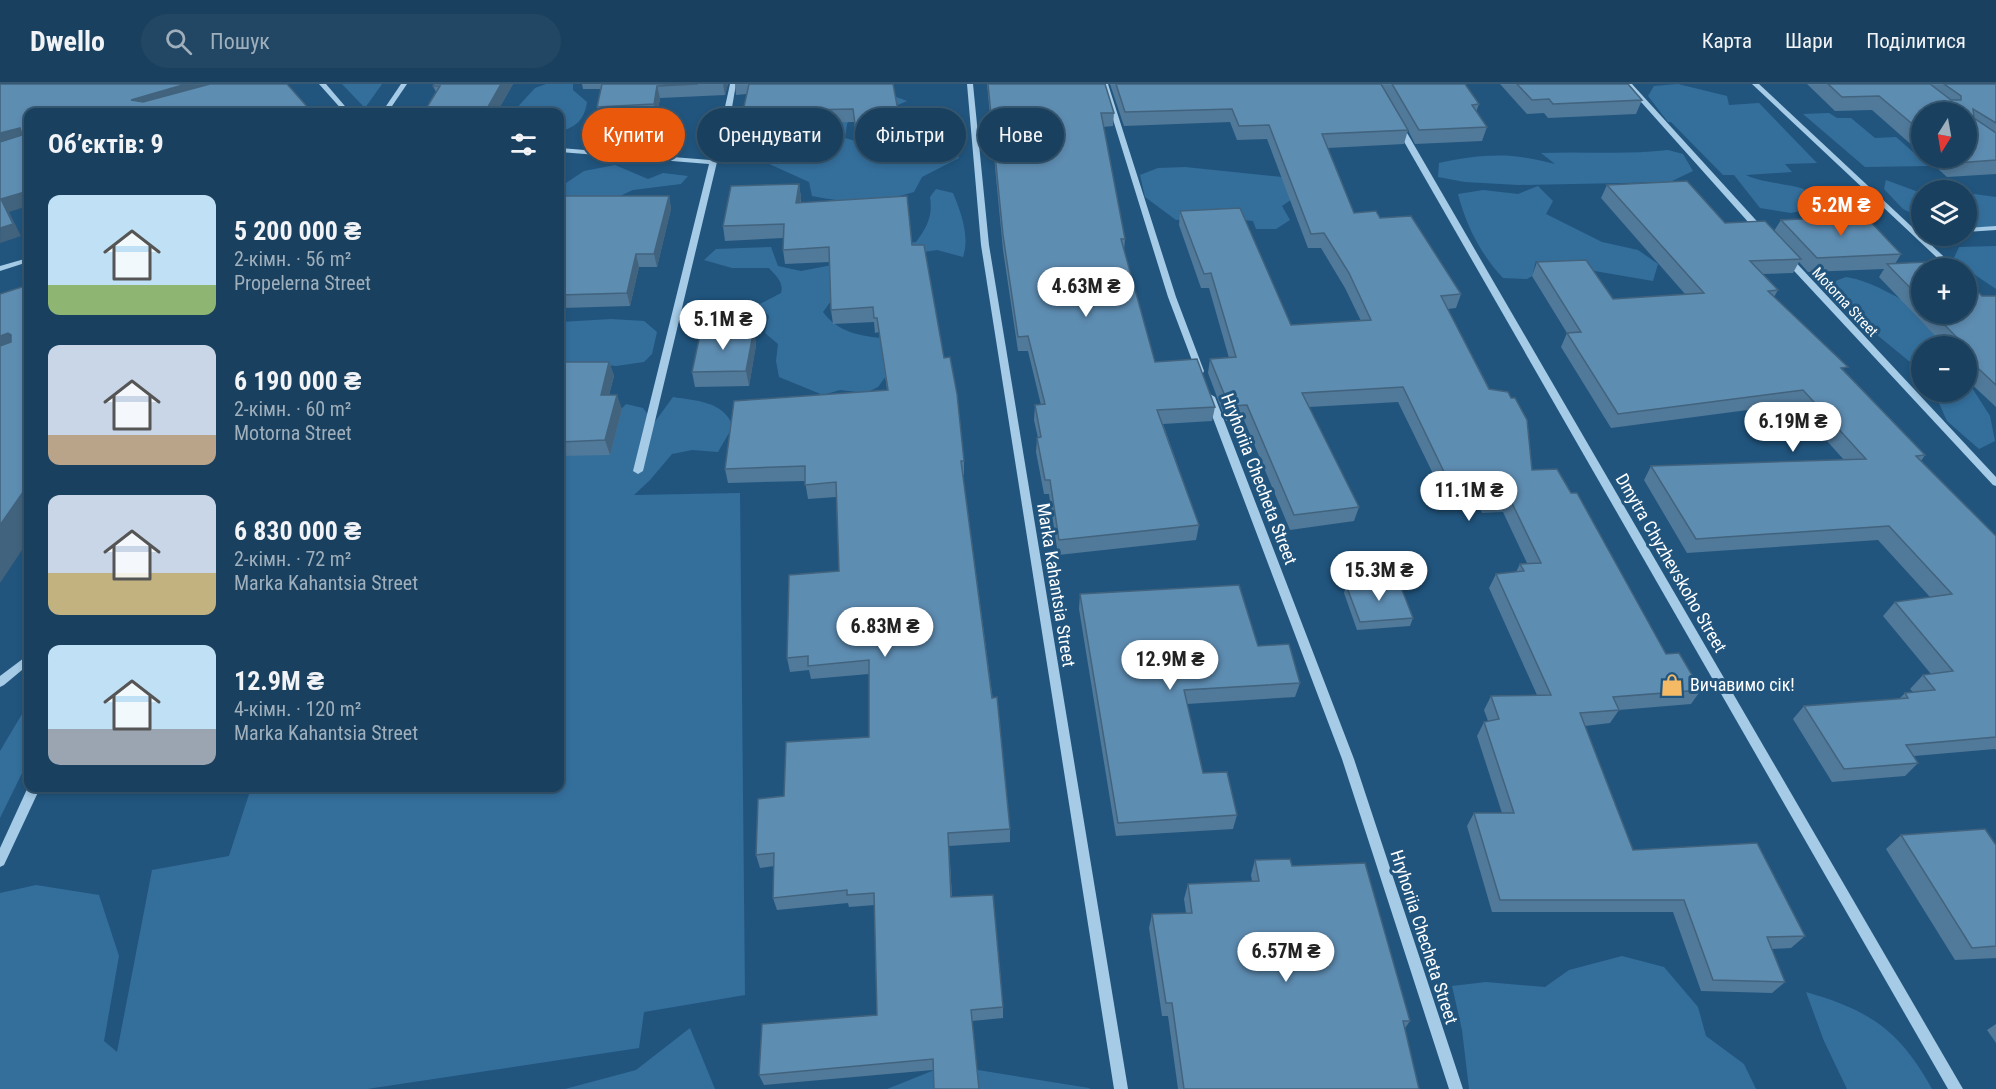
<!DOCTYPE html>
<html lang="uk">
<head>
<meta charset="utf-8">
<style>
  :root { --surface:#19405e; --page:#224764; --text:#f1f3f6; --muted:#9fafbc; --line:#375973; --accent:#ea580c }
  body { margin:0; font-family:"Roboto Condensed",sans-serif; background:var(--page); color:var(--text); height:100vh; display:flex; flex-direction:column; font-size:22px; white-space:nowrap }
  * { box-sizing:border-box; margin:0 }
  p { font-size:20px; color:var(--muted) }
  .icon { flex:none; width:33px; height:33px; fill:none; stroke:currentColor; stroke-width:2; stroke-linecap:round; stroke-linejoin:round }
  .map { position:relative; flex:1; overflow:hidden }
  .panel { position:absolute; left:24px; top:24px; width:540px; height:684px; display:flex; flex-direction:column; background:var(--surface); border-radius:12px; box-shadow:0 3px 9px #0003,0 0 0 2px var(--line) }
  .panel>* { flex:none }
  .banner { position:absolute; left:582px; top:24px; width:570px; height:54px; display:flex; gap:12px }
  .needle { width:39px; rotate:191deg }
  .controls { position:absolute; left:1911px; top:18px; display:grid; gap:12px }
  .controls a { display:grid; place-items:center; width:66px; height:66px; border-radius:50%; background:var(--surface); box-shadow:0 3px 9px #0003,0 0 0 2px var(--line); font-size:30px }
  .price { position:absolute; translate:-50% -51px; padding:0 14px; border-radius:21px; background:#fff; color:#222; font-size:20px; line-height:39px; filter:drop-shadow(0 2px 3px #0008) }
  .price::after { content:''; position:absolute; left:50%; top:36px; width:18px; height:14px; margin-left:-9px; background:inherit; clip-path:polygon(0 0,100% 0,50% 100%) }
  .price.selected { background:var(--accent); color:#fff }
  ul { padding:0; list-style:none }
  li { display:flex; align-items:center; gap:18px; height:150px; padding:0 24px }
  li span { display:grid; place-items:center; flex:none; width:168px; height:120px; border-radius:12px; color:#555 }
  li>.icon { margin-inline-start:auto }
  span .icon { width:72px; height:72px; fill:#fffc; stroke-width:1 }
  li b { font-size:26px }
  h2 { display:flex; justify-content:space-between; align-items:center; height:72px; padding:0 24px; font-size:26px }
  .tag { padding:0 21px; border-radius:27px; background:var(--surface); box-shadow:0 3px 9px #0003,0 0 0 2px var(--line); font-size:21px; line-height:54px }
  .tag.selected { background:var(--accent); color:#fff }
  header { display:flex; align-items:center; gap:36px; box-sizing:border-box; height:84px; padding:0 30px; background:var(--surface); border-bottom:2px solid var(--line) }
  header strong { font-size:28px }
  nav { display:flex; gap:33px; margin-inline-start:auto; font-size:21px }
  .search { width:420px; height:54px; background:var(--page); display:flex; align-items:center; gap:15px; box-sizing:border-box; padding:0 21px; border-radius:33px; color:var(--muted); font-size:22px }
  .map>svg:first-child { display:block }
  .green { fill:#346f9c }
  .lines { fill:none; stroke-linecap:round; stroke-linejoin:round }
  .minor { fill:#a5cbe7; fill-rule:evenodd }
  .wall { fill:#517999 }
  .shaded-wall { fill:#42637d }
  .building { fill:#5e8db2; stroke:#42637d; stroke-width:1.5 }
  .labels { text-anchor:middle; stroke-width:6; stroke-linejoin:round; paint-order:stroke }
  .far-street-label { font-size:15px; fill:#fff; stroke:#21557e }
  .street-label { font-size:18px; fill:#fff; stroke:#21557e }
  .poi-label { font-size:18px; fill:#fff; stroke:#21557e; text-anchor:start }
</style>
</head>
<body>
<header>
<strong>Dwello</strong>
<div class="search"><svg class="icon" aria-label="search" viewBox="0 0 24 24"><circle cx="10" cy="10" r="6"/><path d="M15 15l6 6"/></svg>Пошук</div>
<nav><a>Карта</a><a>Шари</a><a>Поділитися</a></nav>
</header>
<div class="map">
<svg width="1996" height="1005" viewBox="0 0 1996 1005">
  <rect width="100%" height="100%" fill="#21557e"/>
  <g class="green">
    <polygon points="342,0 382,0 365,24"/>
    <path d="M546 0H573V6L587 18C584 37 576 42 560 48V28H513L535 4Z"/>
    <path d="M1678 0 1727 12 1729 21 1759 19 1817 79 1785 80 1792 88 1746 91C1762 99 1785 99 1804 105V126L1791 129 1760 124 1734 91H1723L1671 38H1668L1648 12 1654 2Z"/>
    <path d="M891 11 907 17 889 25 852 32 847 40 845 54 873 62 935 51 954 58 959 74 922 93 914 108C874 120 853 120 812 112L809 98 758 75 792 47 794 39 769 23Z"/>
    <polygon points="1829,29 1837,34 1851,34 1875,54 1896,53 1929,82 1865,83 1803,30"/>
    <path d="M1668 66 1683 70 1693 87 1670 98 1518 101 1465 98 1438 93 1439 79C1482 70 1512 68 1555 80L1541 69C1584 67 1626 71 1668 66Z"/>
    <polygon points="615,81 648,95 663,89 688,92 681,100 633,106 560,139 560,103 584,87"/>
    <polygon points="1185,83 1291,94 1298,111 1282,122 1290,136 1276,145 1256,145 1253,137 1215,133 1176,136 1145,113 1140,91 1158,84"/>
    <polygon points="1886,96 1921,109 1921,134 1903,125 1884,105"/>
    <path d="M1538 102 1553 117 1546 130 1602 158 1638 166 1658 180 1653 197 1536 177 1532 192 1527 195 1503 194C1481 171 1466 141 1458 110L1483 106 1518 110Z"/>
    <path d="M936 105 953 109C961 128 970 153 963 173L937 166 911 170 831 217 823 228C837 248 862 253 885 254L891 285 878 303 866 309 840 306 823 311 779 293 776 277 778 260 765 249 769 232 758 221 781 209C784 198 776 192 769 184H732L704 176 716 165 771 163 778 182 801 187 848 178 891 162 916 158C927 143 933 132 930 113Z"/>
    <polygon points="1967,109 1996,113 1996,142 1967,147"/>
    <polygon points="1996,162 1996,205 1953,176 1959,163"/>
    <path d="M1846 193C1873 197 1896 214 1921 225L1922 230 1996 228 1966 262H1922L1921 287 1876 250 1833 198Z"/>
    <polygon points="611,235 644,237 657,248 652,270 644,278 616,282 580,278 560,284 560,238"/>
    <polygon points="1967,296 1990,332 1995,357 1979,365 1947,337 1934,308 1966,308"/>
    <path d="M673 313C697 317 723 317 733 342L718 368 692 366 672 370 650 396 634 411 740 409 745 911 644 928 639 964 367 1005H0V809L36 801 99 811 119 872 104 957 117 968 152 786 229 772 251 704H560V335L614 333 626 320 643 324 654 339Z"/>
    <polygon points="28,620 28,677 0,734 0,667"/>
    <polygon points="1622,872 1664,883 1698,923 1706,952 1744,980 1756,1005 1469,1005 1462,946 1452,902 1486,898 1545,903 1569,886"/>
    <path d="M1806 908C1871 927 1899 946 1932 1005H1847L1824 957Z"/>
    <polygon points="690,944 715,1005 565,1005 636,986"/>
    <polygon points="947,981 1089,1004 1090,1005 887,1005"/>
  </g>
  <g class="lines">
    <g class="minor">
      <polygon points="319,0 326,0 350,28 344,28"/>
      <polygon points="401,0 407,0 388,28 382,28"/>
      <polygon points="730,0 736,0 729,41 717,78 643,387 638,390 633,387 709,80 560,68 560,64 710,76 721,41"/>
      <polygon points="967,0 973,0 989,161 1128,1005 1114,1005 981,161"/>
      <polygon points="1102,0 1108,0 1176,213 1204,287 1203,289 1197,289 1196,287 1168,213"/>
      <polygon points="1625,0 1632,0 1764,145 1764,149 1758,149"/>
      <polygon points="1752,0 1759,0 1956,184 1948,184"/>
      <polygon points="1396,40 1403,42 1963,1005 1948,1005 1395,42"/>
      <polygon points="1996,142 1996,146 1966,148 1966,144"/>
      <polygon points="1783,171 1789,171 1996,393 1996,402 1993,401 1783,175"/>
      <polygon points="28,174 28,178 0,187 0,182"/>
      <polygon points="1210,310 1215,313 1354,675 1463,1005 1449,1005 1342,675 1205,313"/>
      <polygon points="28,571 28,581 4,601 0,603 0,592"/>
      <polygon points="28,703 40,704 4,781 0,783 0,764"/>
    </g>
  </g>
  <g class="wall">
    <polygon points="434,0 513,0 497,28 424,28 436,8 433,2"/>
    <polygon points="582,0 728,0 725,11 660,14 657,32 600,35 597,23 601,5 583,5"/>
    <polygon points="735,0 893,0 900,37 901,49 856,52 854,38 745,39 743,27 747,10 736,11"/>
    <polygon points="987,0 1105,0 1114,29 1113,42 1103,43 1125,155 1124,167 1155,278 1215,323 1212,337 1163,340 1199,441 1196,456 1058,471 1049,410 1044,410 1036,368 1037,354 1038,354 1034,336 1035,321 1041,321 1028,267 1018,267 1003,166"/>
    <polygon points="1110,0 1465,0 1479,20 1476,28 1487,43 1482,57 1415,60 1408,46 1404,60 1328,64 1354,129 1380,134 1461,210 1456,224 1448,225 1532,386 1571,409 1666,570 1701,606 1691,620 1619,626 1610,639 1585,642 1633,766 1805,852 1791,864 1772,865 1785,898 1772,909 1701,907 1673,828 1492,828 1467,742 1474,729 1502,729 1477,652 1484,638 1488,637 1484,626 1491,612 1537,611 1489,504 1496,490 1516,488 1520,480 1527,479 1503,428 1482,429 1471,404 1441,406 1398,318 1309,323 1359,423 1354,437 1290,446 1244,336 1226,337 1208,289 1210,275 1229,274 1209,204 1201,204 1179,141 1180,127 1291,241 1361,237 1345,204 1321,164 1308,164 1267,55 1237,56 1230,38 1124,42"/>
    <polygon points="1500,0 1628,0 1642,16 1636,30 1548,34 1544,29 1527,30"/>
    <polygon points="1807,0 1996,0 1996,90 1947,93 1926,74 1966,74 1922,28 1922,70 1872,26 1835,27"/>
    <polygon points="799,100 801,114 801,119 912,161 944,274 964,377 964,391 963,391 1010,745 1010,758 949,762 952,813 1003,923 1003,934 972,937 933,986 764,1001 759,991 877,931 875,821 849,823 848,819 777,826 773,814 774,782 760,784 756,771 784,712 869,653 869,590 811,595 809,586 790,588 787,574 839,487 836,413 808,415 805,397 728,399 725,385 887,306 879,248 875,249 874,238 833,240 831,226 830,178 785,180 783,166 783,154 725,157 723,142"/>
    <polygon points="1607,101 1725,139 1774,147 1781,136 1901,170 1895,180 1922,184 1922,230 1966,230 1982,212 1996,212 1996,323 1966,295 1966,262 1945,262 1879,193 1884,185 1808,188 1799,178 1793,189 1763,190 1778,206 1774,213 1925,371 1921,377 1996,452 1996,666 1995,665 1914,672 1918,679 1905,692 1832,698 1793,635 1804,622 1899,615 1905,609 1913,608 1910,605 1923,591 1931,590 1883,532 1895,518 1930,513 1878,456 1687,469 1644,396 1651,382 1844,376 1794,320 1611,344 1561,263 1567,249 1532,192 1537,178 1613,215 1685,210 1601,114"/>
    <polygon points="560,112 669,112 671,125 657,183 639,183 630,222 562,224 560,231"/>
    <polygon points="754,245 756,261 749,302 695,303 692,288"/>
    <polygon points="560,278 609,278 614,292 609,311 622,325 610,371 560,372"/>
    <polygon points="1346,501 1413,534 1410,542 1357,546 1344,509"/>
    <polygon points="1080,510 1258,562 1300,599 1295,613 1187,620 1203,689 1237,731 1233,745 1116,752 1079,525"/>
    <polygon points="1901,751 1996,761 1996,874 1955,876 1886,765"/>
    <polygon points="1255,776 1292,782 1410,937 1405,944 1419,1005 1178,1005 1168,932 1162,932 1149,844 1152,830 1186,829 1184,815 1188,800 1252,797 1251,791"/>
    <polygon points="1996,940 1996,959 1987,946"/>
  </g>
  <g class="shaded-wall">
    <polygon points="186,0 231,0 138,28 131,16"/>
    <polygon points="501,0 513,0 497,28 485,28"/>
    <polygon points="723,0 728,0 725,11"/>
    <polygon points="657,2 660,14 657,32 654,20"/>
    <polygon points="20,44 27,56 0,64 0,49"/>
    <polygon points="562,71 566,83 560,93 560,75"/>
    <polygon points="799,100 801,114 798,133 796,119"/>
    <polygon points="28,107 28,122 9,128 21,152 0,159 1,115"/>
    <polygon points="669,112 671,125 657,183 654,170"/>
    <polygon points="636,170 639,183 630,222 627,209"/>
    <polygon points="560,217 562,224 560,231"/>
    <polygon points="754,245 756,261 749,302 746,287"/>
    <polygon points="8,249 27,274 0,285 0,252"/>
    <polygon points="609,278 614,292 605,325 601,311"/>
    <polygon points="617,311 622,325 610,371 605,356"/>
    <polygon points="28,401 28,457 0,499 0,441"/>
  </g>
  <g class="building">
    <polygon points="0,0 186,0 131,16 143,18 210,0 287,0 310,26 300,28 28,28 28,107 1,115 13,140 0,144 0,58 22,51 20,44 0,49"/>
    <polygon points="434,0 501,0 485,28 424,28 440,2 433,2"/>
    <polygon points="602,0 698,0 657,2 654,20 597,23"/>
    <polygon points="749,0 893,0 900,37 855,40 853,25 743,27"/>
    <polygon points="988,0 1105,0 1114,29 1101,29 1125,155 1121,155 1155,278 1197,275 1215,323 1157,326 1199,441 1059,456 1050,396 1045,396 1037,354 1041,353 1035,321 1045,320 1028,252 1018,253 1003,151"/>
    <polygon points="1116,0 1381,0 1408,46 1322,50 1354,129 1376,127 1380,134 1411,132 1461,210 1441,212 1489,305 1508,308 1511,314 1515,314 1527,336 1532,386 1557,385 1571,409 1577,409 1666,570 1679,569 1701,606 1613,613 1619,626 1580,629 1633,766 1757,759 1805,852 1767,853 1785,898 1713,896 1684,816 1500,816 1474,729 1514,729 1484,638 1499,635 1491,612 1551,611 1496,490 1524,487 1520,480 1541,479 1509,413 1488,414 1477,390 1446,392 1403,303 1302,309 1359,423 1294,431 1247,321 1229,322 1210,275 1236,273 1211,189 1204,190 1180,127 1240,124 1291,241 1371,236 1349,189 1324,149 1311,150 1269,41 1239,42 1232,25 1125,28"/>
    <polygon points="1392,0 1465,0 1479,20 1472,21 1487,43 1419,46"/>
    <polygon points="1517,0 1628,0 1642,16 1553,20 1549,15 1532,16"/>
    <polygon points="1828,0 1930,0 1951,16 1961,16 1961,12 1944,0 1996,0 1996,39 1973,25 1974,34 1996,49 1996,76 1956,79 1951,74 1966,74 1966,28 1922,28 1922,48 1879,12 1842,13"/>
    <polygon points="1687,97 1725,139 1765,137 1801,175 1750,177 1778,206 1768,207 1848,283 1841,284 1925,371 1916,372 1996,452 1996,653 1906,661 1918,679 1844,685 1804,622 1908,614 1905,609 1935,606 1923,591 1953,587 1895,518 1952,510 1889,442 1696,455 1651,382 1866,375 1803,306 1618,330 1567,249 1581,248 1537,178 1586,176 1613,215 1704,209 1607,101"/>
    <polygon points="799,100 796,119 907,112 912,161 924,161 944,274 950,273 957,310 964,377 961,377 992,614 997,613 1010,745 948,749 951,813 993,811 1003,923 971,926 979,1005 934,1005 933,975 759,991 762,940 877,931 874,809 847,811 847,806 773,814 774,769 756,771 758,715 784,712 786,658 869,653 869,576 808,582 808,572 787,574 789,491 839,487 836,398 805,401 805,382 725,385 734,317 888,306 877,234 874,234 873,223 831,226 829,163 783,166 784,140 723,142 731,102"/>
    <polygon points="560,112 669,112 654,170 636,170 627,209 560,211"/>
    <polygon points="1865,132 1901,170 1817,174 1781,136"/>
    <polygon points="1946,177 1954,184 1922,184 1922,216 1887,180"/>
    <polygon points="1966,196 1982,212 1996,212 1996,301 1966,273 1966,270 1973,270 1934,230 1966,230"/>
    <polygon points="28,201 28,401 0,441 0,262 11,258 11,251 8,249 0,252 0,210"/>
    <polygon points="754,245 746,287 692,288 701,246"/>
    <polygon points="560,278 609,278 601,311 617,311 605,356 560,358"/>
    <polygon points="1399,498 1413,534 1360,538 1346,501"/>
    <polygon points="1239,501 1258,562 1289,560 1300,599 1184,606 1203,689 1227,688 1237,731 1118,739 1080,510"/>
    <polygon points="1985,745 1996,761 1996,862 1972,864 1901,751"/>
    <polygon points="1290,775 1292,782 1365,779 1410,937 1403,937 1419,1005 1184,1005 1172,919 1166,919 1152,830 1192,829 1188,800 1259,797 1255,776"/>
  </g>
  <defs>
    <g id="shop-bare" transform="scale(1.8)"><path d="M-5-2.5h2.3a2.7 3.5 0 0 1 5.4 0H5L5.5 6h-11ZM-1.5-2.5h3a1.5 2.3 0 0 0-3 0Z" fill="#f4ba66" stroke="#21557e" stroke-width="2.5" paint-order="stroke"/></g>
  </defs>
  <g fill-rule="evenodd">
    <use href="#shop-bare" x="1672" y="601"/>
  </g>
  <g class="labels">
    <g class="far-street-label">
      <text transform="translate(1845 218) rotate(47)" y="5">Motorna Street</text>
    </g>
    <g class="street-label">
      <text transform="translate(1259 395) rotate(69)" y="6">Hryhoriia Checheta Street</text>
      <text transform="translate(1671 479) rotate(60)" y="6">Dmytra Chyzhevskoho Street</text>
      <text transform="translate(1056 501) rotate(81)" y="6">Marka Kahantsia Street</text>
      <text transform="translate(1424 853) rotate(72)" y="6">Hryhoriia Checheta Street</text>
    </g>
    <g class="poi-label">
      <text x="1690" y="607">Вичавимо сік!</text>
    </g>
  </g>
</svg>
<div class="controls">
<a><svg class="needle" viewBox="-14 -14 28 28"><path d="M0-13l5 13h-10z" fill="#e53935"/><path d="M0 13l5-13h-10z" fill="#9fafbc"/></svg></a>
<a><svg class="icon" aria-label="layers" viewBox="0 0 24 24"><path d="M12 4l9 5-9 5-9-5zM3 14l9 5 9-5"/></svg></a>
<a>+</a>
<a>−</a>
</div>
<b class="price selected" style="left:1841px;top:153px">5.2M ₴</b>
<b class="price" style="left:1086px;top:234px">4.63M ₴</b>
<b class="price" style="left:723px;top:267px">5.1M ₴</b>
<b class="price" style="left:1793px;top:369px">6.19M ₴</b>
<b class="price" style="left:1469px;top:438px">11.1M ₴</b>
<b class="price" style="left:1379px;top:518px">15.3M ₴</b>
<b class="price" style="left:885px;top:574px">6.83M ₴</b>
<b class="price" style="left:1170px;top:607px">12.9M ₴</b>
<b class="price" style="left:1286px;top:899px">6.57M ₴</b>
<div class="banner">
<a class="tag selected">Купити</a>
<a class="tag">Орендувати</a>
<a class="tag">Фільтри</a>
<a class="tag">Нове</a>
</div>
<section class="panel">
<h2>Об’єктів: 9<svg class="icon" aria-label="filters" viewBox="0 0 24 24"><path d="M4 7h16M4 17h16"/><circle cx="9" cy="7" r="2"/><circle cx="15" cy="17" r="2"/></svg></h2>
<ul>
<li><span style="background:linear-gradient(#bfe0f5 75%,#8fb573 0)"><svg class="icon" aria-label="home" viewBox="0 0 24 24"><path d="M3 11l9-7 9 7M6 9v11h12V9"/></svg></span><div><b>5 200 000 ₴</b><p>2-кімн. · 56 m²</p><p>Propelerna Street</p></div></li>
<li><span style="background:linear-gradient(#c9d6e8 75%,#b9a48a 0)"><svg class="icon" aria-label="home" viewBox="0 0 24 24"><path d="M3 11l9-7 9 7M6 9v11h12V9"/></svg></span><div><b>6 190 000 ₴</b><p>2-кімн. · 60 m²</p><p>Motorna Street</p></div></li>
<li><span style="background:linear-gradient(#c9d6e8 65%,#c2b280 0)"><svg class="icon" aria-label="home" viewBox="0 0 24 24"><path d="M3 11l9-7 9 7M6 9v11h12V9"/></svg></span><div><b>6 830 000 ₴</b><p>2-кімн. · 72 m²</p><p>Marka Kahantsia Street</p></div></li>
<li><span style="background:linear-gradient(#bfe0f5 70%,#9aa5b1 0)"><svg class="icon" aria-label="home" viewBox="0 0 24 24"><path d="M3 11l9-7 9 7M6 9v11h12V9"/></svg></span><div><b>12.9M ₴</b><p>4-кімн. · 120 m²</p><p>Marka Kahantsia Street</p></div></li>
</ul>
</section>
</div>
</body>
</html>
